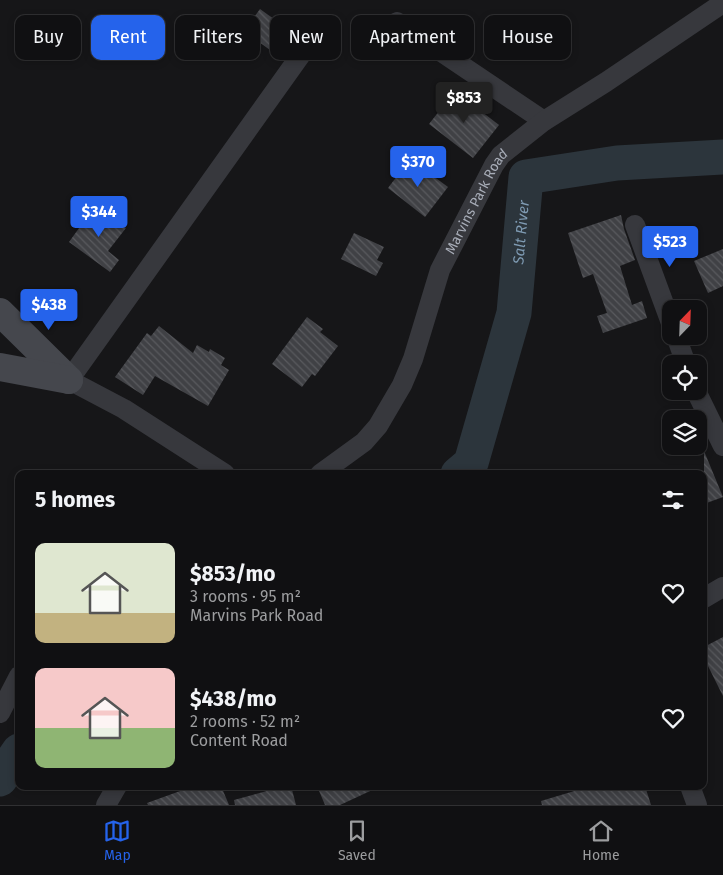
<!DOCTYPE html>
<html lang="en">
<head>
<meta charset="utf-8">
<style>
  :root { --surface:#101012; --page:#19191b; --text:#f1f3f6; --muted:#9c9d9f; --line:#303032; --accent:#2563eb }
  body { margin:0; font-family:"Fira Sans",sans-serif; background:var(--page); color:var(--text); height:100vh; display:flex; flex-direction:column; font-size:19px; white-space:nowrap }
  * { box-sizing:border-box; margin:0 }
  p { font-size:16px; color:var(--muted) }
  .icon { flex:none; width:28px; height:28px; fill:none; stroke:currentColor; stroke-width:2; stroke-linecap:round; stroke-linejoin:round }
  .map { position:relative; flex:1; overflow:hidden }
  .details { position:absolute; left:15px; top:470px; width:692px; height:320px; display:flex; flex-direction:column; background:var(--surface); border-radius:10px; box-shadow:0 2px 8px #0003,0 0 0 1px var(--line) }
  .details>* { flex:none }
  .hud { position:absolute; left:15px; top:15px; width:694px; height:45px; display:flex; gap:10px }
  .needle { width:32px; rotate:23deg }
  .tools { position:absolute; left:662px; top:300px; display:grid; gap:10px }
  .tools a { display:grid; place-items:center; width:45px; height:45px; border-radius:10px; background:var(--surface); box-shadow:0 2px 8px #0003,0 0 0 1px var(--line); font-size:25px }
  .price { position:absolute; translate:-50% -42px; padding:0 11px; border-radius:5px; background:var(--accent); color:#fff; font-size:16px; line-height:32px; filter:drop-shadow(0 1px 2px #0008) }
  .price::after { content:''; position:absolute; left:50%; top:30px; width:15px; height:11px; margin-left:-8px; background:inherit; clip-path:polygon(0 0,100% 0,50% 100%) }
  .price.on { background:#222; color:#fff }
  ul { padding:0; list-style:none }
  li { display:flex; align-items:center; gap:15px; height:125px; padding:0 20px }
  li span { display:grid; place-items:center; flex:none; width:140px; height:100px; border-radius:10px; color:#555 }
  li>.icon { margin-inline-start:auto }
  span .icon { width:60px; height:60px; fill:#fffc; stroke-width:1 }
  li b { font-size:21px }
  h2 { display:flex; justify-content:space-between; align-items:center; height:60px; padding:0 20px; font-size:21px }
  .tag { padding:0 18px; border-radius:10px; background:var(--surface); box-shadow:0 2px 8px #0003,0 0 0 1px var(--line); font-size:18px; line-height:45px }
  .tag.on { background:var(--accent); color:#fff }
  .menu { display:flex; justify-content:space-around; align-items:center; height:70px; border-top:1px solid var(--line); background:var(--surface); font-size:14px; color:var(--muted) }
  .menu a { display:grid; justify-items:center; gap:2px }
  .menu .on { color:var(--accent) }
  .map>svg:first-child { display:block }
  .lines { fill:none; stroke-linecap:round; stroke-linejoin:round }
  .river { stroke:#2c353c; stroke-width:35 }
  .building { fill:url(#building-back-hatch) }
  .street { stroke:#37383d; stroke-width:20 }
  .secondary { stroke:#45474d; stroke-width:28 }
  .labels { text-anchor:middle; stroke-width:4; stroke-linejoin:round; paint-order:stroke }
  .street-label { font-size:14px; fill:#a8adb8; stroke:#111113 }
  .water-label { font-size:15px; font-style:italic; fill:#7f9bb3; stroke:#111113 }
</style>
</head>
<body>
<div class="map">
<svg width="723" height="805" viewBox="0 0 723 805">
  <defs>
    <pattern id="building-back-hatch" width="6" height="6" patternUnits="userSpaceOnUse" patternTransform="scale(1.25)"><rect width="6" height="6" fill="#404145"/><path d="M-1 5l2 2M0 0l6 6M5-1l2 2" fill="none" stroke="#595a5e"/></pattern>
  </defs>
  <rect width="100%" height="100%" fill="#161618"/>
  <g class="lines">
    <g class="river">
      <path id="s1" d="M458 474 471 463 514 313 526 177 617 163 723 157"/>
      <polyline points="0,779 19,751"/>
    </g>
  </g>
  <g class="building">
    <polygon points="260,9 289,30 280,43 277,40 270,50 244,31"/>
    <polygon points="455,91 499,125 473,158 429,124"/>
    <polygon points="410,159 448,187 425,217 388,188"/>
    <polygon points="95,206 126,228 108,251 119,260 110,272 69,242"/>
    <polygon points="621,215 624,229 635,260 620,266 632,305 642,301 647,318 603,333 597,316 607,313 593,274 583,278 568,233"/>
    <polygon points="354,233 384,247 377,260 383,263 376,276 341,259"/>
    <polygon points="723,249 723,286 708,293 694,261"/>
    <polygon points="307,317 323,329 320,332 338,346 315,376 312,374 302,387 272,364"/>
    <polygon points="159,326 193,353 197,345 209,352 210,349 225,358 221,365 229,370 208,406 155,376 143,395 115,377 147,333 151,336"/>
    <polygon points="704,451 723,497 704,504"/>
    <polygon points="723,637 723,696 704,658 704,647"/>
    <polygon points="194,786 221,786 229,805 148,805 147,803"/>
    <polygon points="285,786 291,786 296,805 235,805 234,800"/>
    <polygon points="317,786 381,786 340,805 325,805"/>
    <polygon points="591,786 645,786 651,805 542,805 541,801"/>
  </g>
  <g class="lines">
    <g class="street">
      <polyline points="397,22 544,121"/>
      <polyline points="635,225 671,323"/>
      <polyline points="676,336 686,364"/>
      <polyline points="696,391 723,446"/>
      <polyline points="225,474 124,409 69,380 320,28"/>
      <path id="s2" d="M320 474 364 442 378 426 402 385 413 359 440 270 494 165 501 155 544 121 606 82 723 3"/>
      <polyline points="704,598 723,587"/>
      <polyline points="0,713 19,676"/>
      <polyline points="690,786 697,805"/>
      <polyline points="106,805 117,786"/>
    </g>
    <g class="secondary">
      <polyline points="0,312 69,380"/>
      <polyline points="0,367 69,380"/>
    </g>
  </g>
  <g class="labels">
    <g class="street-label">
      <text dy="5" stroke="none"><textPath href="#s2" startOffset="322">Marvins Park Road</textPath></text>
    </g>
    <g class="water-label">
      <text dy="5" stroke="none"><textPath href="#s1" startOffset="254">Salt River</textPath></text>
    </g>
  </g>
</svg>
<div class="tools">
<a><svg class="needle" viewBox="-14 -14 28 28"><path d="M0-13l5 13h-10z" fill="#e53935"/><path d="M0 13l5-13h-10z" fill="#9c9d9f"/></svg></a>
<a><svg class="icon" aria-label="locate" viewBox="0 0 24 24"><circle cx="12" cy="12" r="6"/><path d="M12 2v4M12 18v4M2 12h4M18 12h4"/></svg></a>
<a><svg class="icon" aria-label="layers" viewBox="0 0 24 24"><path d="M12 4l9 5-9 5-9-5zM3 14l9 5 9-5"/></svg></a>
</div>
<b class="price on" style="left:464px;top:124px">$853</b>
<b class="price" style="left:418px;top:188px">$370</b>
<b class="price" style="left:99px;top:238px">$344</b>
<b class="price" style="left:670px;top:268px">$523</b>
<b class="price" style="left:49px;top:331px">$438</b>
<div class="hud">
<a class="tag">Buy</a>
<a class="tag on">Rent</a>
<a class="tag">Filters</a>
<a class="tag">New</a>
<a class="tag">Apartment</a>
<a class="tag">House</a>
</div>
<section class="details">
<h2>5 homes<svg class="icon" aria-label="filters" viewBox="0 0 24 24"><path d="M4 7h16M4 17h16"/><circle cx="9" cy="7" r="2"/><circle cx="15" cy="17" r="2"/></svg></h2>
<ul>
<li><span style="background:linear-gradient(#dfe7d0 70%,#c2b280 0)"><svg class="icon" aria-label="home" viewBox="0 0 24 24"><path d="M3 11l9-7 9 7M6 9v11h12V9"/></svg></span><div><b>$853/mo</b><p>3 rooms · 95 m²</p><p>Marvins Park Road</p></div><svg class="icon" aria-label="heart" viewBox="0 0 24 24"><path d="M12 20l-8-8c-3-5 5-10 8-4 3-6 11-1 8 4z"/></svg></li>
<li><span style="background:linear-gradient(#f6c9c9 60%,#8fb573 0)"><svg class="icon" aria-label="home" viewBox="0 0 24 24"><path d="M3 11l9-7 9 7M6 9v11h12V9"/></svg></span><div><b>$438/mo</b><p>2 rooms · 52 m²</p><p>Content Road</p></div><svg class="icon" aria-label="heart" viewBox="0 0 24 24"><path d="M12 20l-8-8c-3-5 5-10 8-4 3-6 11-1 8 4z"/></svg></li>
</ul>
</section>
</div>
<nav class="menu">
<a class="on"><svg class="icon" aria-label="map" viewBox="0 0 24 24"><path d="M3 6l6-2 6 2 6-2v14l-6 2-6-2-6 2zM9 4v14M15 6v14"/></svg>Map</a>
<a><svg class="icon" aria-label="saved" viewBox="0 0 24 24"><path d="M7 4h10v16l-5-4-5 4z"/></svg>Saved</a>
<a><svg class="icon" aria-label="home" viewBox="0 0 24 24"><path d="M3 11l9-7 9 7M6 9v11h12V9"/></svg>Home</a>
</nav>
</body>
</html>
